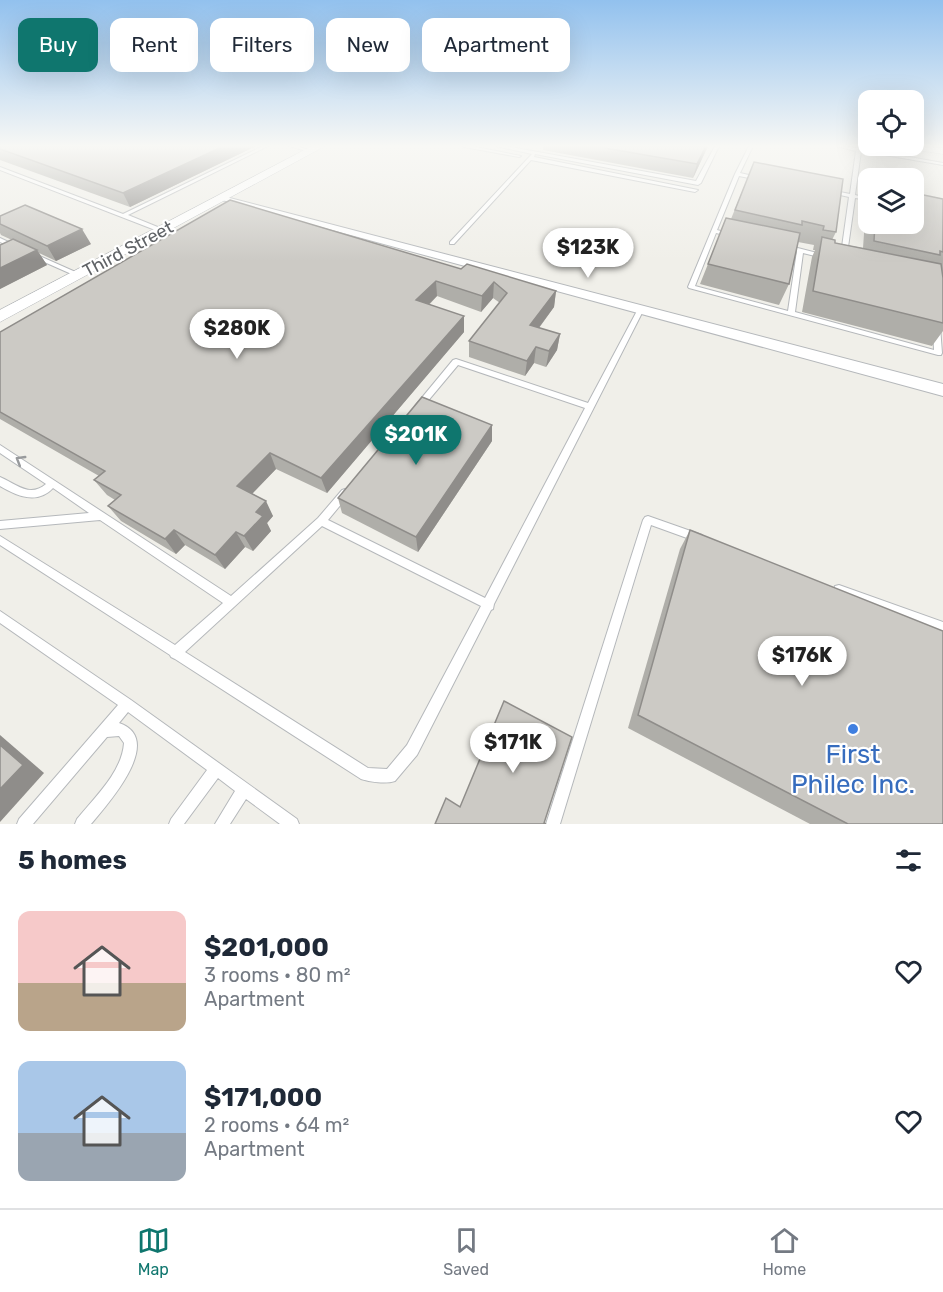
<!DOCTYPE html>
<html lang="en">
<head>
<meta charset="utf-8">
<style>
  :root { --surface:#fff; --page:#f2f2f3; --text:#1f2937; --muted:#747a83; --line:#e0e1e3; --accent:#0f766e }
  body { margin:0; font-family:Rubik,sans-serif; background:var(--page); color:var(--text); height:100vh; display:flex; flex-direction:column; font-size:22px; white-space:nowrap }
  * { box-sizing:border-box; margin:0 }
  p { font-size:20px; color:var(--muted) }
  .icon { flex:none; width:33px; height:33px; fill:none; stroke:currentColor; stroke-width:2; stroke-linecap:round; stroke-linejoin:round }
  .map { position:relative; height:824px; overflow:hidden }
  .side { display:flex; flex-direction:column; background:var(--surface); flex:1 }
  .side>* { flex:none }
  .hud { position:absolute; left:18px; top:18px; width:600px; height:54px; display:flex; gap:12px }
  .fabs { position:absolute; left:858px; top:90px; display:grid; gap:12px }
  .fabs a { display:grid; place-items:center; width:66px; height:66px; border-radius:12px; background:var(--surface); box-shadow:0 6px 24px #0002; font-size:30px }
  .price { position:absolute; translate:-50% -51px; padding:0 14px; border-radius:21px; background:#fff; color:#222; font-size:20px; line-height:39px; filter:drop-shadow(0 2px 3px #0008) }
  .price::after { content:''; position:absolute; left:50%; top:36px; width:18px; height:14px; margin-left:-9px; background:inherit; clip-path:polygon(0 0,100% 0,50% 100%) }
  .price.selected { background:var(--accent); color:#fff }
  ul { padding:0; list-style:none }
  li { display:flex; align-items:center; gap:18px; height:150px; padding:0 18px }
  li span { display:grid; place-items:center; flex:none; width:168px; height:120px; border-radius:12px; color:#555 }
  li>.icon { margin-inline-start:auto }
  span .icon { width:72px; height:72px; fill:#fffc; stroke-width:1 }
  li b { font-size:26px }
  h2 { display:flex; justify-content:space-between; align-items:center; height:72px; padding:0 18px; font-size:26px }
  .chip { padding:0 21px; border-radius:12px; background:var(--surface); box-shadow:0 6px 24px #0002; font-size:21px; line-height:54px }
  .chip.selected { background:var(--accent); color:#fff }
  .dock { display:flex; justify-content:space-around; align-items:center; height:84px; border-top:2px solid var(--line); background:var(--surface); font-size:16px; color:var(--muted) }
  .dock a { display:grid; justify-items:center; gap:3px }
  .dock .selected { color:var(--accent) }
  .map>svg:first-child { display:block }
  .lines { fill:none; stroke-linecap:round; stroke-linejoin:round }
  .service-casing { stroke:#b5b8bb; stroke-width:2 }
  .minor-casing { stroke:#b5b8bb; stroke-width:2 }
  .tertiary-casing { stroke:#b5b8bb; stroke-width:1 }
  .service { fill:#fff; fill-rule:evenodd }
  .minor { fill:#fff; fill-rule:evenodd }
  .tertiary { fill:#fff; fill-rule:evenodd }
  .wall { fill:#afaea9 }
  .shaded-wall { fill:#8f8d8a }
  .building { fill:#cccac5; stroke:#8f8d8a; stroke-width:1.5 }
  .oneway { stroke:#989a9c }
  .shop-dot { fill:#3f7fe0; stroke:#fff; stroke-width:2 }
  .labels { text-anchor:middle; stroke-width:4.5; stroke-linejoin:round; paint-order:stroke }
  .far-street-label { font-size:18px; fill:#606367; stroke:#fff }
  .near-shop-label { font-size:26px; fill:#366cbe; stroke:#fff }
</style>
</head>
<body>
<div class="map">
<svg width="943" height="824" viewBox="0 0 943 824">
  <rect width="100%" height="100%" fill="#f0efe9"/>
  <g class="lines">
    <g class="service-casing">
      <g id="service">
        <polygon points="263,146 268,146 128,215 165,230 165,232 163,233 0,170 0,167 123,214"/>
        <polygon points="289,146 296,146 312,151 310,152"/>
        <polygon points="462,146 471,146 521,156 519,157 464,147"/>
        <polygon points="496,146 505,146 696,181 715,146 719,146 701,183 698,185 535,154 534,157 698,190 695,192 531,160 454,244 450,244 450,242 532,154"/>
        <polygon points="749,146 753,146 740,173 762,178 759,180 739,176 717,230 732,234 729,236 716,233 695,286 788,311 797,251 783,247 786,245 825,255 826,256 823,258 803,253 795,312 934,350 933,328 934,326 940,326 942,353 941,355 938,355 689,288 688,287 735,174"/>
        <polygon points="836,146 859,148 943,163 943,165 861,151 855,195 868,198 868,200 855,198 847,254 844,256 841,254 849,197 827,192 830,190 850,194 856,151"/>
        <polygon points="0,238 17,246 18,247 13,248 0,242"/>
        <polygon points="35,254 80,274 81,275 78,277 76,276 33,257 32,256"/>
        <path d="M641 307 644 309 494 604 493 609 491 610 417 755 395 781C386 784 370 782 361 779L175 659 171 657 170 655 0 545V536L175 645 223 603 100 520 0 529V521L89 513 53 488C37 505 17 496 0 486V477C16 484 30 498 46 484L0 453V445L231 596 318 518 342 490 345 489 348 490 350 493 348 496 328 520 485 598 585 408 458 365 422 408H416L415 406 453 360 456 359 588 403 638 309ZM322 526 481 606 407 745 387 769 368 768 185 652Z"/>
        <polygon points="648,516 702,535 703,538 702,541 698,542 651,525 560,824 546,824 643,520 645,517"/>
        <polygon points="839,585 943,622 943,634 835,594 834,590 835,586"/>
        <path d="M0 611 131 700 297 819 299 824H280L246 799 230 824H215L235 791 218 778 184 824H169L171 819 207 770 128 712 119 723C166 739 108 804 91 824H75L77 819C95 797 122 772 124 743L119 736 107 737 33 824H17L19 819 118 705 0 623Z"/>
      </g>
    </g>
    <g class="minor-casing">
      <polygon id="minor" points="222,196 943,384 943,396 222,200"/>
    </g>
    <g class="tertiary-casing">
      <g id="tertiary">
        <polygon points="312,146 325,146 0,322 0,310"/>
        <polygon points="905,146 943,148 943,154 910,149"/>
      </g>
    </g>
    <use href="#service" class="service"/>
    <use href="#minor" class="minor"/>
    <use href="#tertiary" class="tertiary"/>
  </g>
  <g class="wall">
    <polygon points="0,146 256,146 130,207 0,160"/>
    <polygon points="543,146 708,146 693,178 543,150"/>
    <polygon points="754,162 836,232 832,240 835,243 863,248 866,205 868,200 868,224 914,224 943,199 943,331 932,346 802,312 812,257 815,250 813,250 814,245 798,242 789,284 779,305 700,284 708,264 731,219"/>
    <polygon points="0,216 91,244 56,261 39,253 47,265 0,289 0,245 12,240 1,235 0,233"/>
    <polygon points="461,269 556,291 554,307 539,328 560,334 557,350 546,367 534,363 525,376 469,357 469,341 500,303 493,298 481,312 437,296 429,305 464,316 464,332 327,493 276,469 252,494 273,516 267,523 271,531 253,551 245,547 225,569 185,545 176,554 121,521 108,506 115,500 107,495 94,480 99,476 0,419 0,332"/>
    <polygon points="492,425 492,441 418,552 342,513 338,498"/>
    <polygon points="690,530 943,824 810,824 628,728 680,549"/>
  </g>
  <g class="shaded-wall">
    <polygon points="224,146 256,146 130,207 123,193"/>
    <polygon points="706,146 708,146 693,178 697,164"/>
    <polygon points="82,229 91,244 56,261 47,246"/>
    <polygon points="37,250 47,265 0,289 0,268"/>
    <polygon points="436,281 437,296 417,316 416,300"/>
    <polygon points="494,282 493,298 481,312 482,296"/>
    <polygon points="556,291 554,307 529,341 530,325"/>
    <polygon points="464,316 464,332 327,493 321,478"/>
    <polygon points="560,334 557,350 546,367 549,351"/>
    <polygon points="536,347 534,363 525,376 527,361"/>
    <polygon points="492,425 492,441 418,552 416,537"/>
    <polygon points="270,453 276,469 245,501 237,486"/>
    <polygon points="266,501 273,516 267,523 271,531 253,551 244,536 256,512"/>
    <polygon points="174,530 185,545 176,554 165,539"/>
    <polygon points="236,532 245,547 225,569 215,555"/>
    <polygon points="0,735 44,773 0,822"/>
  </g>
  <g class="building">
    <polygon points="0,146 224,146 123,193 0,149"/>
    <polygon points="593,146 706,146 697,164"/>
    <polygon points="754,162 843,179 836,232 823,230 824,226 802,221 802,225 735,210"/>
    <polygon points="914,193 943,199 943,252 940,251 940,255 874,241 875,224 914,224"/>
    <polygon points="230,200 461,269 467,264 556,291 530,325 560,334 549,351 536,347 527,361 469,341 507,293 494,282 482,296 436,281 416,300 464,316 321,478 270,453 237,486 266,501 256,512 263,516 244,536 236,532 215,555 174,530 165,539 108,506 121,495 94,480 105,471 0,412 0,332"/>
    <polygon points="25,205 82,229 47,246 0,224 0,216"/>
    <polygon points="726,218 800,233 789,284 708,264"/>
    <polygon points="822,237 835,240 835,243 941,264 943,278 943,323 813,291"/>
    <polygon points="13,239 37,250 0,268 0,245"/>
    <polygon points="422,397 492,425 416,537 338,498"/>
    <polygon points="690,530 943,631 943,824 848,824 638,715"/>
    <polygon points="504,701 572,737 544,823 546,824 435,824 446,798 460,807"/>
    <polygon points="0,745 23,765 0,789"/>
  </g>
  <defs><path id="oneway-chevron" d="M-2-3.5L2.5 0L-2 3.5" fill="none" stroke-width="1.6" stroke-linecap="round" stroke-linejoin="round" transform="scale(1.5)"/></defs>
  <use class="oneway" href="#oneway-chevron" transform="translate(20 460) rotate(-149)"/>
  <linearGradient id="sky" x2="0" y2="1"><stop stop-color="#92c1ee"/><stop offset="0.56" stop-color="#f8f8f5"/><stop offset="1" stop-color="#f8f8f5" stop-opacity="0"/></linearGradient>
  <rect width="943" height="261" fill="url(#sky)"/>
  <circle class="shop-dot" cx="853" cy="729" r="6"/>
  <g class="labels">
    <g class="far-street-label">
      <text transform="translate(128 249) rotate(-28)" y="6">Third Street</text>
    </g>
    <g class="near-shop-label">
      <text x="853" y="763">First<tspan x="853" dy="30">Philec Inc.</tspan></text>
    </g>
  </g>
</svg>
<div class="fabs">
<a><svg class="icon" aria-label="locate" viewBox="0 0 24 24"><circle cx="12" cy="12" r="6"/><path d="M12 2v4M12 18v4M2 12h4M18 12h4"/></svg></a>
<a><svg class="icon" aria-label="layers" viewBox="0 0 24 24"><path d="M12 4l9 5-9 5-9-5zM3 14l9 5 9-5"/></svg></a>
</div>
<b class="price" style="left:588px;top:279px">$123K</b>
<b class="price" style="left:237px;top:360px">$280K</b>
<b class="price selected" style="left:416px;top:466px">$201K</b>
<b class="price" style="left:802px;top:687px">$176K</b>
<b class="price" style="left:513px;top:774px">$171K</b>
<div class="hud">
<a class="chip selected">Buy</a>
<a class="chip">Rent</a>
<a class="chip">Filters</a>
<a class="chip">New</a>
<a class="chip">Apartment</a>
</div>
</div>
<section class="side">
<h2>5 homes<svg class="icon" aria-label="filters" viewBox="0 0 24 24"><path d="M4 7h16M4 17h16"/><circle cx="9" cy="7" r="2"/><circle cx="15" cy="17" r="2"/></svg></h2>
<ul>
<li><span style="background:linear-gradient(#f6c9c9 60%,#b9a48a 0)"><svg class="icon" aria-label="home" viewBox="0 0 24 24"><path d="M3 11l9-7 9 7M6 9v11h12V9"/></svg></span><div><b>$201,000</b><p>3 rooms · 80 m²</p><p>Apartment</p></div><svg class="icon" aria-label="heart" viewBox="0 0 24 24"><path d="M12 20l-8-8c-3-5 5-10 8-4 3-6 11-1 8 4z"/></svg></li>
<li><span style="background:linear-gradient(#a9c7e8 60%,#9aa5b1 0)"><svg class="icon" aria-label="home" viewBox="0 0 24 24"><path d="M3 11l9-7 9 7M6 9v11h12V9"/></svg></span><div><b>$171,000</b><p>2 rooms · 64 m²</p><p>Apartment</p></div><svg class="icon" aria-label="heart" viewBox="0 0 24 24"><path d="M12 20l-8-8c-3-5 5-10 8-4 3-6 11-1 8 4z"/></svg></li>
</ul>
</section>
<nav class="dock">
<a class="selected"><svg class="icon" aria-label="map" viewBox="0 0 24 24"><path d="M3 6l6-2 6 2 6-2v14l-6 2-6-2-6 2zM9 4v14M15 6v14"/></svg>Map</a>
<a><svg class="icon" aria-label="saved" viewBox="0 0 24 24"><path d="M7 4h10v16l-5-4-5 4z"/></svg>Saved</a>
<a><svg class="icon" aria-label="home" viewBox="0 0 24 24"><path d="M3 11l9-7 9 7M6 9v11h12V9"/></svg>Home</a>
</nav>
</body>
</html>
